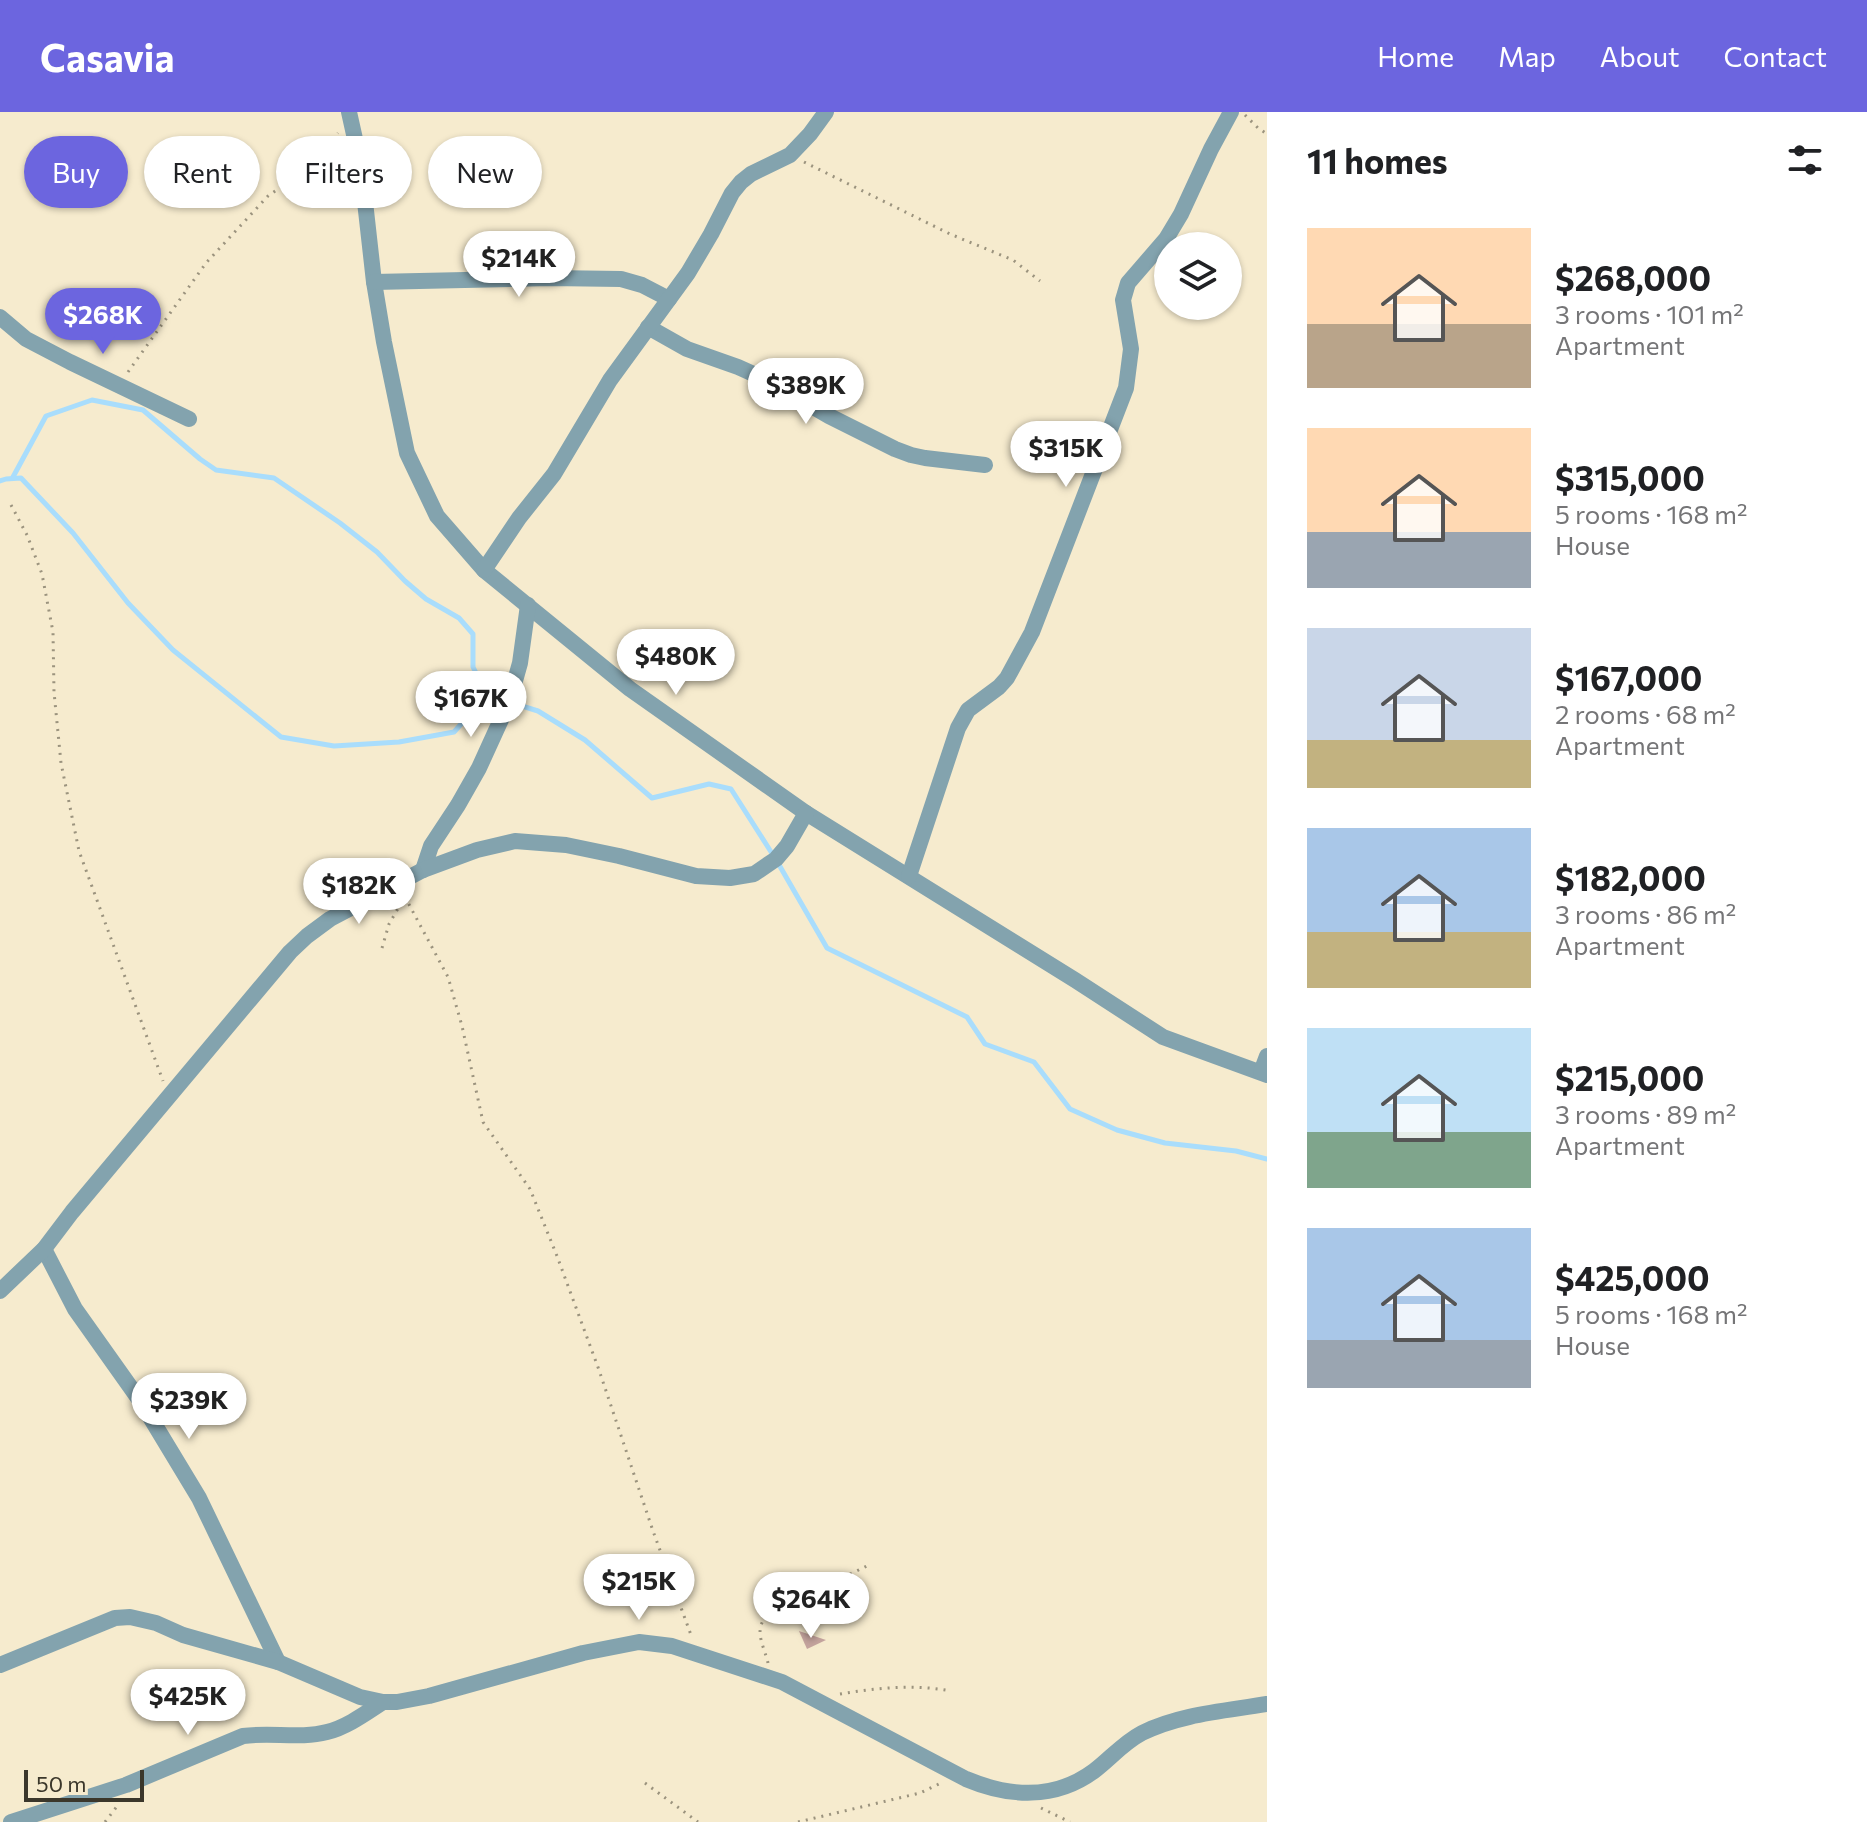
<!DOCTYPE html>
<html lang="en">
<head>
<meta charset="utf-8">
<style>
  :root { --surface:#fff; --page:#f6f6f6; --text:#202124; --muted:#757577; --accent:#6c65df }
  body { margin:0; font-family:Commissioner,sans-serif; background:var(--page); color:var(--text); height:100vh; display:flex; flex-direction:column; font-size:30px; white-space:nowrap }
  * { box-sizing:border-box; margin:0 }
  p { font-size:26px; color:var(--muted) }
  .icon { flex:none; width:44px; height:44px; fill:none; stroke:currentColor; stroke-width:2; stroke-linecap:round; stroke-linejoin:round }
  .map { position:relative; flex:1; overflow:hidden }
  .side { display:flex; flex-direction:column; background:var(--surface); width:600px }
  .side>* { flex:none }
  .guide { position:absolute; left:24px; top:24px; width:760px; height:72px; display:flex; gap:16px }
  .tools { position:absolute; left:1154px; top:120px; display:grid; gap:16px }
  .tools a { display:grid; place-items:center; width:88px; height:88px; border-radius:50%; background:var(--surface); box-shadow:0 2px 6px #0004; font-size:40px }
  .scale { position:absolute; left:24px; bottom:20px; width:120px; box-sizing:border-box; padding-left:8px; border:4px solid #3b372b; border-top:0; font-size:22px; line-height:28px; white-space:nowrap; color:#3b372b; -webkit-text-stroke:6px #f6ebce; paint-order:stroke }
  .price { position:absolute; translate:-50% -68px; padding:0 18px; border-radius:28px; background:#fff; color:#222; font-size:26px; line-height:52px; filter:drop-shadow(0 2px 4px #0008) }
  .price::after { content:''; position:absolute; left:50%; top:48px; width:24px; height:18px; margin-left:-12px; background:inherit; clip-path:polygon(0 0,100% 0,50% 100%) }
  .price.current { background:var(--accent); color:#fff }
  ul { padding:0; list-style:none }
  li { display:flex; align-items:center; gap:24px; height:200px; padding:0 40px }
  li span { display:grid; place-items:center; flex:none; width:224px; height:160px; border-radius:0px; color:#555 }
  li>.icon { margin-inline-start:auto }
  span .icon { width:96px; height:96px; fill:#fffc; stroke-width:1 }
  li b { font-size:34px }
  h2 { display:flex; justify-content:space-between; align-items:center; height:96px; padding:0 40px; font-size:34px }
  .chip { padding:0 28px; border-radius:36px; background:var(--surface); box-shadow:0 2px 6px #0004; font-size:28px; line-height:72px }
  .chip.current { background:var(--accent); color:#fff }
  header { display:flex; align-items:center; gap:48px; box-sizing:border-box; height:112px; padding:0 40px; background:var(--accent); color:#fff }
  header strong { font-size:38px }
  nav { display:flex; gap:44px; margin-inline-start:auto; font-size:28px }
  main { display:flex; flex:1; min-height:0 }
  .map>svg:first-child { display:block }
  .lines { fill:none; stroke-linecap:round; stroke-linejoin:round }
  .stream { stroke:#a9ddfc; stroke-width:5 }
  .building { fill:#c5a49e }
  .path { stroke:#9b937e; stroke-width:3; stroke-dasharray:2 6; stroke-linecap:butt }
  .street { stroke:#83a3ae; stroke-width:16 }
</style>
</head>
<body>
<header>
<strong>Casavia</strong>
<nav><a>Home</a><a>Map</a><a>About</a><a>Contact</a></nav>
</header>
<main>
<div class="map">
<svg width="1267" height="1710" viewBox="0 0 1267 1710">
  <rect width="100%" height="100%" fill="#f6ebce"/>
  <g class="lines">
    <g class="stream">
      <polyline points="13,365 46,304 92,288 143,298 200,347 216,358 274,366 340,411 377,440 405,469 426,487 459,506 473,522 473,555 487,583"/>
      <polyline points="0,369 6,367 21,366 73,421 128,491 173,538 281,625 334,634 399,630 454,620 487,583 538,599 585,628 652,686 709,672 731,677 773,743"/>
      <polyline points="778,751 827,836 967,905 985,932 1034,950 1070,997 1117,1018 1165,1031 1236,1039 1267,1047"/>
    </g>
  </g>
  <polygon class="building" points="799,1519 826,1528 807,1537"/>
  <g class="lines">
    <g class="path">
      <polyline points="1245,3 1258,16 1267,22"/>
      <polyline points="804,50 950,122 1013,148 1040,169"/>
      <polyline points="128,260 206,151 268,84 310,55 338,21"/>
      <polyline points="11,393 27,423 42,462 53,520 54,580 61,651 79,739 163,969"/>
      <polyline points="405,785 448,865 462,914 483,1010 530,1077 557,1144 599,1258 653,1419 691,1523"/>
      <polyline points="382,836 389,812 403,788"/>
      <path d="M768 1551C766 1542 760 1529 760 1520 761 1493 799 1485 818 1477 835 1470 852 1461 869 1453"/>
      <path d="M840 1582C876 1576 914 1572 951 1579"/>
      <polyline points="645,1671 698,1710"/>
      <polyline points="1041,1696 1070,1710"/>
      <polyline points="105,1710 118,1693"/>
      <polyline points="798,1710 920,1681 941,1671"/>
    </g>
    <g class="street">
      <polyline points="349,0 361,54 374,170 384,230 407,341 437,404 484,458 630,577 806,701 1075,868 1163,925 1267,963"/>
      <polyline points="374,170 550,166 621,167 642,173 669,187"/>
      <polyline points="0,205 26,227 70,250 189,307"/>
      <polyline points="648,215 687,237 738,255 767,268 829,304 895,337 911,343 925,346 985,353"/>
      <polyline points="484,458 519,406 554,362 610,268 688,161 711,122 732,81 741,70 751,62 790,43 810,22 826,0"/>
      <polyline points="423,758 431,734 458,693 479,656 509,590 520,551 528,493"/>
      <polyline points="909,764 958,616 968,598 999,575 1007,566 1032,520 1126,276 1131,237 1123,188 1128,171 1166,127 1181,102 1211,37 1231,0"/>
      <polyline points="1261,960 1267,944"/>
      <polyline points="44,1137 75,1197 141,1290 199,1386 278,1550"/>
      <polyline points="0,1179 44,1137 72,1100 290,840 307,824 330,807 423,758 477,738 515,729 566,733 619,744 696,764 730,766 754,762 776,747 787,734 806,701"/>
      <path d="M0 1553 115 1506 130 1505 156 1511 183 1523 278 1550 360 1585 383 1590H397L429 1584 583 1541 639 1530 672 1534 782 1570 966 1667C1009 1685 1055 1688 1094 1659 1110 1647 1123 1631 1142 1621 1180 1602 1226 1599 1267 1592"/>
      <path d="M11 1710 126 1673 243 1624C271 1620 300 1627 327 1620 347 1615 366 1601 383 1590"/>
    </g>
  </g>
</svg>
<div class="tools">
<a><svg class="icon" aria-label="layers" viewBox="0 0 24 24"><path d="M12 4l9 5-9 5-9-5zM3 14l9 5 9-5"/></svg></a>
</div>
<div class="scale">50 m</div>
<b class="price" style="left:519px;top:187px">$214K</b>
<b class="price current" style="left:103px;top:244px">$268K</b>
<b class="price" style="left:806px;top:314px">$389K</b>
<b class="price" style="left:1066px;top:377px">$315K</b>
<b class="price" style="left:676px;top:585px">$480K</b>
<b class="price" style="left:471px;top:627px">$167K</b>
<b class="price" style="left:359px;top:814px">$182K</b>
<b class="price" style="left:189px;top:1329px">$239K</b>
<b class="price" style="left:639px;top:1510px">$215K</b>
<b class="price" style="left:811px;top:1528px">$264K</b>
<b class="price" style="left:188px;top:1625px">$425K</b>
<div class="guide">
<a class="chip current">Buy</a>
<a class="chip">Rent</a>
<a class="chip">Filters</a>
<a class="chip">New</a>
</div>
</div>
<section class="side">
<h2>11 homes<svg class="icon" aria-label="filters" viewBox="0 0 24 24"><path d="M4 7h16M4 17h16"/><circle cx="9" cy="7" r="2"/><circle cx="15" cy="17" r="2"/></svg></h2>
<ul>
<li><span style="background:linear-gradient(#ffd9b3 60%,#b9a48a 0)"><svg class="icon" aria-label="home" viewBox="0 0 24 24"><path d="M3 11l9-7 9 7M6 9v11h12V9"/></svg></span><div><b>$268,000</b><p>3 rooms · 101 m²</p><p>Apartment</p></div></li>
<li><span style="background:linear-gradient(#ffd9b3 65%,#9aa5b1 0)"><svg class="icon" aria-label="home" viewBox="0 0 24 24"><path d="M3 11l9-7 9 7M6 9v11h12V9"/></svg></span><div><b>$315,000</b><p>5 rooms · 168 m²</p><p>House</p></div></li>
<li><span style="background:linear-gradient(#c9d6e8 70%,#c2b280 0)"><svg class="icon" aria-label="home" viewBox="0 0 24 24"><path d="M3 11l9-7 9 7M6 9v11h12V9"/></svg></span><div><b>$167,000</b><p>2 rooms · 68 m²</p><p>Apartment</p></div></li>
<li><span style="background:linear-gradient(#a9c7e8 65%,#c2b280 0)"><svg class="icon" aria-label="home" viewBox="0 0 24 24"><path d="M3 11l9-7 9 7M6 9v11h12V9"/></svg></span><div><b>$182,000</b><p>3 rooms · 86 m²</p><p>Apartment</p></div></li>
<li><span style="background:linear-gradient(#bfe0f5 65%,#7fa58c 0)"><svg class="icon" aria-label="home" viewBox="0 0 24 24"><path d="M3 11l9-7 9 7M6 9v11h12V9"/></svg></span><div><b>$215,000</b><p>3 rooms · 89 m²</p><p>Apartment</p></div></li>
<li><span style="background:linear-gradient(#a9c7e8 70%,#9aa5b1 0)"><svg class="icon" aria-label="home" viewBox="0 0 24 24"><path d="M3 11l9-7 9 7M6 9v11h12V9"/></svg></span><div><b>$425,000</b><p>5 rooms · 168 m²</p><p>House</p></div></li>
</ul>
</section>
</main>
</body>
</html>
